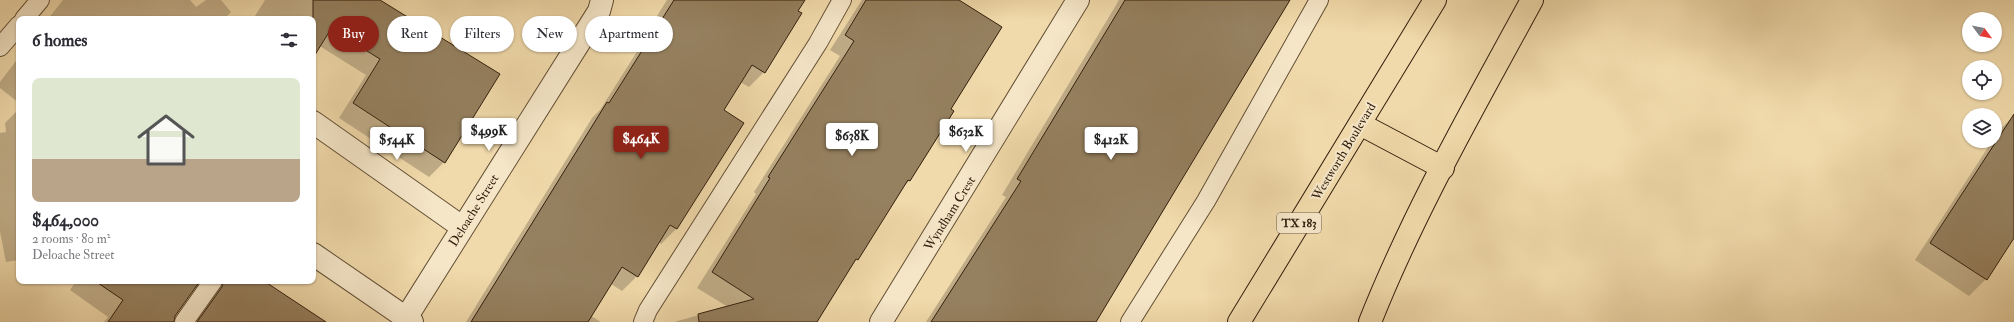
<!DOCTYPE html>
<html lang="en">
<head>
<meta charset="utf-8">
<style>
  :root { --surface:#fff; --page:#f7f7f7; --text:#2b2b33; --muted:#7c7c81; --accent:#8f2418 }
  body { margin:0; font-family:"IM FELL Double Pica",serif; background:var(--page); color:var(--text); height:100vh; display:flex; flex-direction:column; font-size:15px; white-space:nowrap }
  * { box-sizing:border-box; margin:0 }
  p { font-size:13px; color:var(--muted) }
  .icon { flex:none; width:22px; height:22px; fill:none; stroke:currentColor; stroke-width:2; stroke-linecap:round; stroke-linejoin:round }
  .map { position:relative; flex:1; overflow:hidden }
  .panel { position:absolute; left:16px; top:16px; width:300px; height:268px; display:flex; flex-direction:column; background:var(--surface); border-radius:8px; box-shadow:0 1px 3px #0004 }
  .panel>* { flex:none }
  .banner { position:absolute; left:328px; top:16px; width:380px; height:36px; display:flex; gap:8px }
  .needle { width:26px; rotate:122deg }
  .tools { position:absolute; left:1962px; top:12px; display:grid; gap:8px }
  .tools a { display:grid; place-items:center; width:40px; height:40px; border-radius:50%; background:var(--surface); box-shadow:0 1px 3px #0004; font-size:20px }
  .price { position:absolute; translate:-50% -34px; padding:0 9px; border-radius:4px; background:#fff; color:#222; font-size:13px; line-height:26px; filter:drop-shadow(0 1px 2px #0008) }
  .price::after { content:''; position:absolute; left:50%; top:24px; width:12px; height:9px; margin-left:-6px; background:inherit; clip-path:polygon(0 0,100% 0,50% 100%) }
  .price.on { background:var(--accent); color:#fff }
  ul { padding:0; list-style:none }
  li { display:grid; align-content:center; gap:8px; height:212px; padding:0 16px }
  li span { display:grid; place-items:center; height:124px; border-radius:8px; color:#555 }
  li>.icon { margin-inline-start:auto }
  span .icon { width:72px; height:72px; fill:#fffc; stroke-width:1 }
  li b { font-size:17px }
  h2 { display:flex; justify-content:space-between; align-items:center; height:48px; padding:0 16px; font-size:17px }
  .tag { padding:0 14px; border-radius:18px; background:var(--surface); box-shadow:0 1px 3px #0004; font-size:14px; line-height:36px }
  .tag.on { background:var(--accent); color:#fff }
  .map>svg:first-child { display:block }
  .shadow { fill:#0003 }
  .building { fill:#95805f; stroke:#321f0d }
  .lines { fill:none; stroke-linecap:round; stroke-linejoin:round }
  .lane-casing { stroke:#624e34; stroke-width:20 }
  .street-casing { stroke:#624e34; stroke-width:24 }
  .primary-casing { stroke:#321f0d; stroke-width:24 }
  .lane { stroke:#f5e6c8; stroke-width:18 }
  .street { stroke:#f5e6c8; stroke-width:22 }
  .primary { stroke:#f0d9aa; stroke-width:22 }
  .labels { text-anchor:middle; stroke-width:4; stroke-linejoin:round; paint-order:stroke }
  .shield { fill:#f5e6c8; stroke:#6c5b45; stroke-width:1 }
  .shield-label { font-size:12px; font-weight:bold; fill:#321f0d }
  .street-label { font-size:13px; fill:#321f0d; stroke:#f5e6c8 }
</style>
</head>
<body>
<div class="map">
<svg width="2014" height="322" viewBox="0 0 2014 322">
  <rect width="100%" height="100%" fill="#f0d9aa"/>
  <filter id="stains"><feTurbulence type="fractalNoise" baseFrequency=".005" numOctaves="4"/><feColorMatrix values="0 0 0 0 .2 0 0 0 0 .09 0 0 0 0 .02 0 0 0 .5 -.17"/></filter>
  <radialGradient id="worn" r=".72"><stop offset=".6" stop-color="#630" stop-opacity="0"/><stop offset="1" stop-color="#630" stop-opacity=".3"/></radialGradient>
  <g class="shadow">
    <polygon points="63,0 190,0 196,7 206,0 221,0 231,12 224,19 48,19"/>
    <polygon points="265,0 379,0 444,162 429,177 339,118 366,75 318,45 313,50 313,19 253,19"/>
    <polygon points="667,0 804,0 764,72 749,87 740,82 722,110 743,124 676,229 661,244 659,242 637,276 622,291 611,284 591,316 601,322 466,322 592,118 600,110 652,28 650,27"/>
    <polygon points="862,0 957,0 950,110 953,112 909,181 903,187 816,322 674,322 728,307 697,288 756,194 754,192 840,56 830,50"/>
    <polygon points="1119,0 1289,0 1095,322 926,322 1006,197 1002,195"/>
    <polygon points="19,57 19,103 0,88 0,82"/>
    <polygon points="19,109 19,260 6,262 0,232 0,133 6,132 5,123"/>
    <polygon points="2014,116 2014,236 1986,279 1969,296 1915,260 1992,141 1995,141 1997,132"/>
    <polygon points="76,281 262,281 318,322 193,322 204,288 195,287 174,316 174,322 104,322 108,317 70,290"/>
  </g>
  <g class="building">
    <polygon points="313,0 380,0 500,74 445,163 353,103 380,59 331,29 313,58"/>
    <polygon points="674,0 805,0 798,11 802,13 765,73 752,65 724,110 744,123 677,229 670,225 638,277 622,267 588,322 471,322 607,102 609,103"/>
    <polygon points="866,0 959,0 1002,27 951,109 954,111 910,181 908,180 858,260 856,259 817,322 699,322 698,314 754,299 712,272 770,178 768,177 854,41 845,35"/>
    <polygon points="1125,0 1290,0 1096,322 931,322 1021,181 1017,179"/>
    <polygon points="2014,114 2014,238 1987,280 1930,243"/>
    <polygon points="95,281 200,281 175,316 174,322 108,322 123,300"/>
    <polygon points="223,281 264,281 326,322 197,322 222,287"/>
  </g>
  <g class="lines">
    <g class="lane-casing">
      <g id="lane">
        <polyline points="24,19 40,0"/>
        <polyline points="0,47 19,25"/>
        <polyline points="184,322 213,281"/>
        <polyline points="643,322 648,310 818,43 842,0"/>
        <polyline points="1130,322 1206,201 1319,0"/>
      </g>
    </g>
    <g class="street-casing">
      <g id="street">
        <polyline points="313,122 462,227"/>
        <polyline points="313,254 412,322"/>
        <polyline points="406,318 599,11 602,0"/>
        <polyline points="881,322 1078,0"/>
      </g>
    </g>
    <g class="primary-casing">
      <g id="primary">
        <polyline points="1360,124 1443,168"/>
        <polyline points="1239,322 1435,0"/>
        <path d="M1370 322C1414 211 1475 105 1532 0"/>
      </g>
    </g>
    <use href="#lane" class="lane"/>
    <use href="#street" class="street"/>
    <use href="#primary" class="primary"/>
  </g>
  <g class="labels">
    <rect class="shield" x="1277" y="213" width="44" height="20" rx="3"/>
    <g class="shield-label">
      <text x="1299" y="227">TX 183</text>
    </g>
    <g class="street-label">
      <text transform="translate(1343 151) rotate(-59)" y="5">Westworth Boulevard</text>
      <text transform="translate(473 210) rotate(-58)" y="5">Deloache Street</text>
      <text transform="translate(949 213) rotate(-58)" y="5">Wyndham Crest</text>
    </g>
  </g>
  <rect width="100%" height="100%" filter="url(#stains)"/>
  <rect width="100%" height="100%" fill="url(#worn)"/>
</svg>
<div class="tools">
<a><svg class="needle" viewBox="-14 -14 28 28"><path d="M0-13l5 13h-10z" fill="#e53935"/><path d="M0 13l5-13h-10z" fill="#7c7c81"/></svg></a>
<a><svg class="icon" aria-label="locate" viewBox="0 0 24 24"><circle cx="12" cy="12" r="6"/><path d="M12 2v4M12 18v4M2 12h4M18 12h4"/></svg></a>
<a><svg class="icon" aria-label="layers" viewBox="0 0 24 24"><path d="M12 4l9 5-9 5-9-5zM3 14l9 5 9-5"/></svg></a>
</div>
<b class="price" style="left:489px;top:152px">$499K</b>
<b class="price" style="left:966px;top:153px">$632K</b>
<b class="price" style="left:852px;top:157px">$638K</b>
<b class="price on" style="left:641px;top:160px">$464K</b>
<b class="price" style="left:397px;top:161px">$544K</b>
<b class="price" style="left:1111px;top:161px">$412K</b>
<div class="banner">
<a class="tag on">Buy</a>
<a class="tag">Rent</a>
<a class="tag">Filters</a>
<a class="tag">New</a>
<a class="tag">Apartment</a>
</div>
<section class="panel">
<h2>6 homes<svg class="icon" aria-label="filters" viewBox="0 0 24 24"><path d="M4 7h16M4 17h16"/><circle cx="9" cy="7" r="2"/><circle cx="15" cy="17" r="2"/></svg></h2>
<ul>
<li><span style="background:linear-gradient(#dfe7d0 65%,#b9a48a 0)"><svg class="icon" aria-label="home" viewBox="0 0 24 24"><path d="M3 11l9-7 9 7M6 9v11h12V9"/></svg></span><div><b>$464,000</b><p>2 rooms · 80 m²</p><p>Deloache Street</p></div></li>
</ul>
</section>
</div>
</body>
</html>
